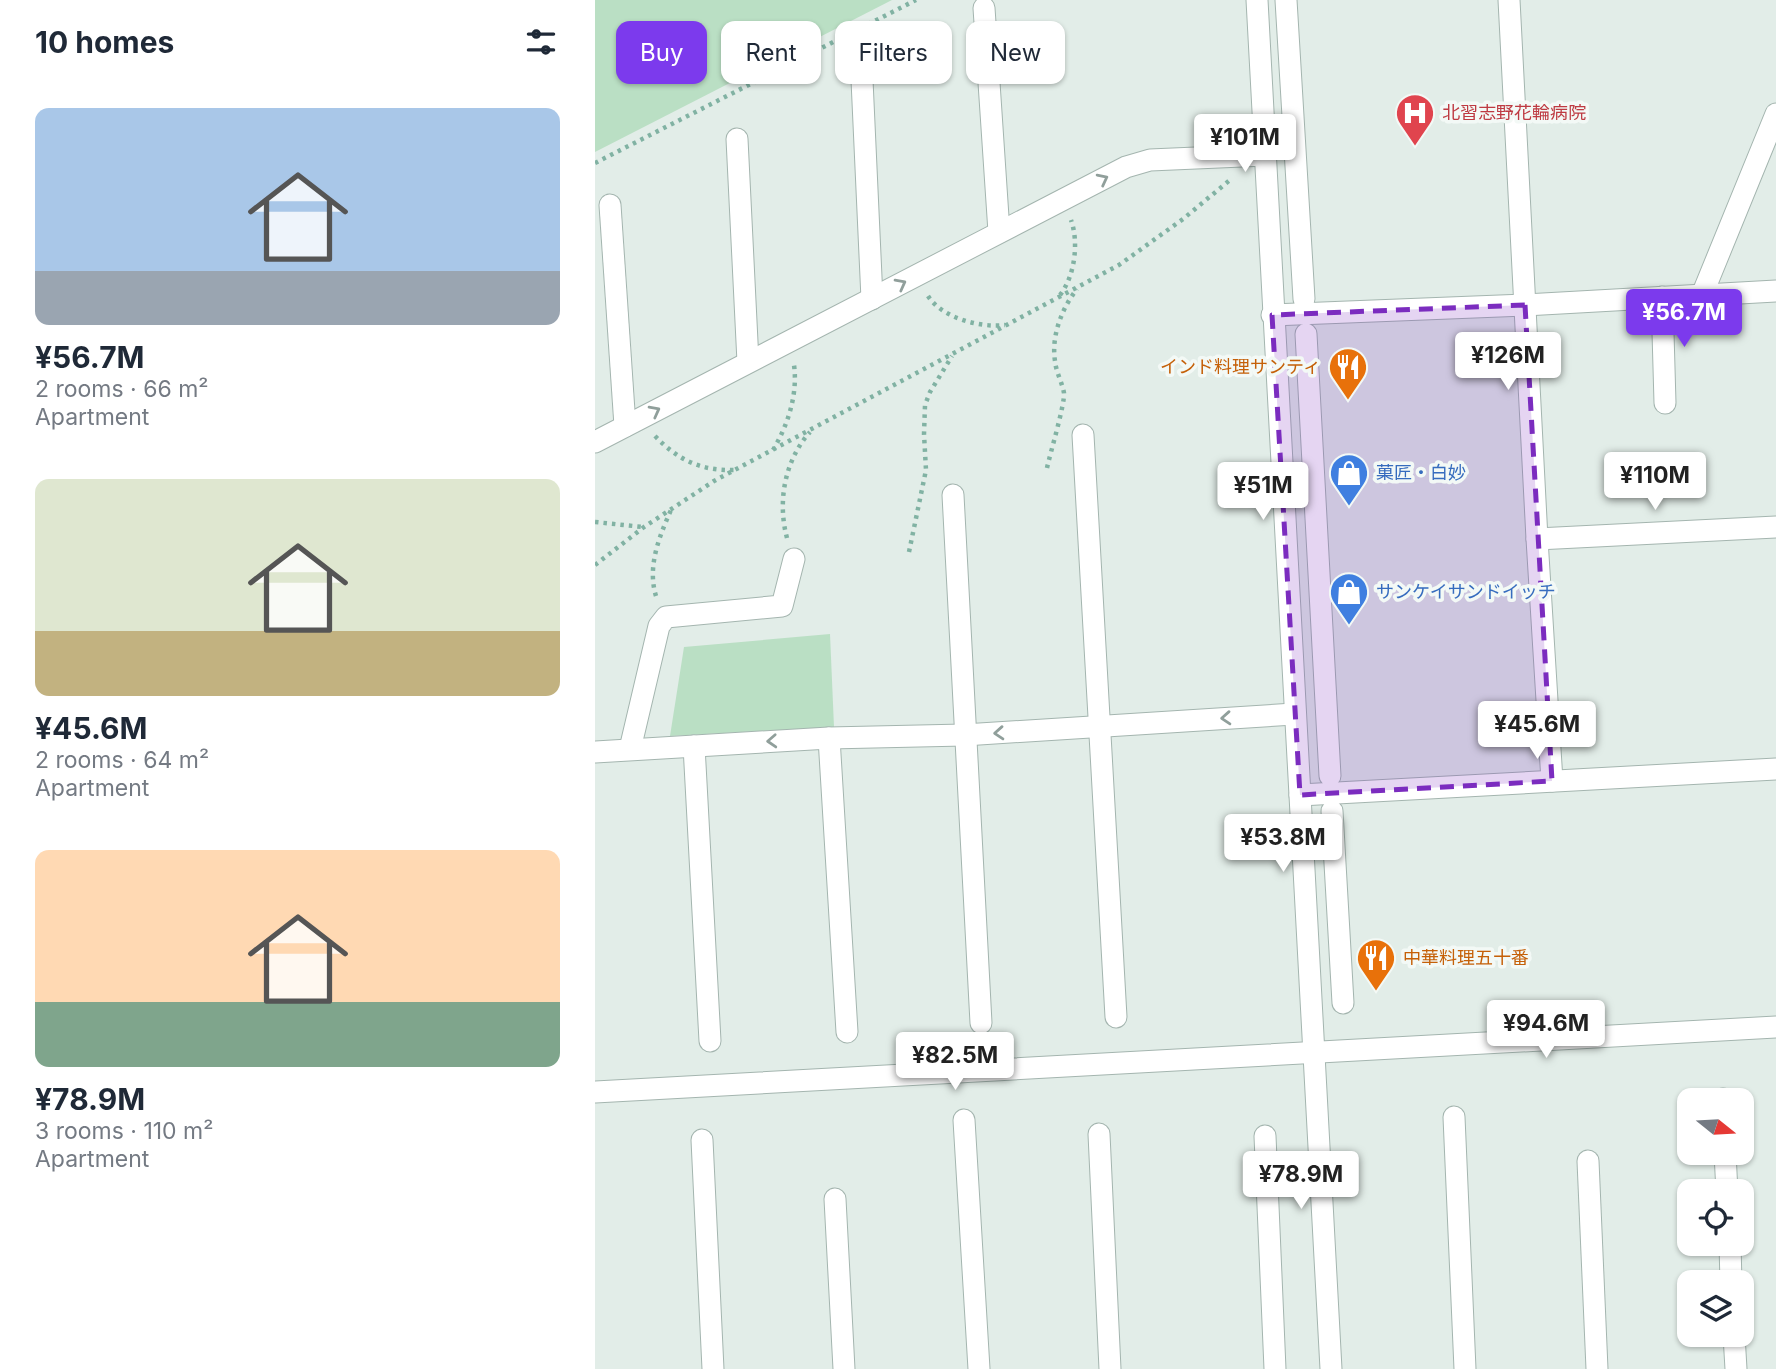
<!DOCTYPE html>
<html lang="en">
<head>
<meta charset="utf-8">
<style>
  :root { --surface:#fff; --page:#f2f2f3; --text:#1f2937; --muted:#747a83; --accent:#7c3aed }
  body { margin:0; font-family:Inter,"Noto Sans JP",sans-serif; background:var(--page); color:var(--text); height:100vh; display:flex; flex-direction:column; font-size:26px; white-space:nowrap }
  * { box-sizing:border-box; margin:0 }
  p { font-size:23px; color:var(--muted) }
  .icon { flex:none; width:38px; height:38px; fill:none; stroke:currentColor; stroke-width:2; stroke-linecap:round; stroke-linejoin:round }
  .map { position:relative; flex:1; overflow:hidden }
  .drawer { display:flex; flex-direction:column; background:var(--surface); width:595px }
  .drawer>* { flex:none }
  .hud { position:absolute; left:21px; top:21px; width:665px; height:63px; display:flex; gap:14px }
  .needle { width:46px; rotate:108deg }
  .fabs { position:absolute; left:1082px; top:1088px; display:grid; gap:14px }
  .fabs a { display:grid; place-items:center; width:77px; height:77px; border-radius:14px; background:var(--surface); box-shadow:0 2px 5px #0004; font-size:35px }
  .price { position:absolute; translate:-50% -60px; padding:0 16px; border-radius:7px; background:#fff; color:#222; font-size:23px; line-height:46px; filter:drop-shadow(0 2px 4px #0008) }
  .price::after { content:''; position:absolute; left:50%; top:42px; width:21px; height:16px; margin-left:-10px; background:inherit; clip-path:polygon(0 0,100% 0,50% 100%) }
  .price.selected { background:var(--accent); color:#fff }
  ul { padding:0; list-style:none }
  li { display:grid; align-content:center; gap:14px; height:371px; padding:0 35px }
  li span { display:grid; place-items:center; height:217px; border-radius:14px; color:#555 }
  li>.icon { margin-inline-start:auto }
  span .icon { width:126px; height:126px; fill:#fffc; stroke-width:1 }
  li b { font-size:30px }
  h2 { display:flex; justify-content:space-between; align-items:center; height:84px; padding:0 35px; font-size:30px }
  .chip { padding:0 24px; border-radius:14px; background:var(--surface); box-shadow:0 2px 5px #0004; font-size:24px; line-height:63px }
  .chip.selected { background:var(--accent); color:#fff }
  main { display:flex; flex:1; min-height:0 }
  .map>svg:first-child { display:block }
  .green { fill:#badfc4 }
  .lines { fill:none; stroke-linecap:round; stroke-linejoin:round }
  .minor-casing { stroke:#a4b5af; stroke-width:23 }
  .path { stroke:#81b2a3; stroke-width:4.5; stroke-dasharray:3.5 5; stroke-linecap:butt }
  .minor { stroke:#fff; stroke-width:21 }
  .oneway { stroke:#909f9b }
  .marked { fill:#7b2cbf; fill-opacity:0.2; stroke:#7b2cbf; stroke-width:5; stroke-dasharray:14 9; stroke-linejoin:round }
  .labels { text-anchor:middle; stroke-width:7; stroke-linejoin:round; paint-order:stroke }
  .health-label { font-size:18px; fill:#be3a42; stroke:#f3f9f6; text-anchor:start }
  .food-label { font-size:18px; fill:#c56008; stroke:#f3f9f6; text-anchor:end }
  .shop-label { font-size:18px; fill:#366cbe; stroke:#f3f9f6; text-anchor:start }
</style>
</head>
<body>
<main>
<section class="drawer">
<h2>10 homes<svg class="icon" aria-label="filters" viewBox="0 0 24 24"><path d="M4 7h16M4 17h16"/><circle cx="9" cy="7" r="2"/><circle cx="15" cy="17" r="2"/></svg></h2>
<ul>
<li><span style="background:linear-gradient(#a9c7e8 75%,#9aa5b1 0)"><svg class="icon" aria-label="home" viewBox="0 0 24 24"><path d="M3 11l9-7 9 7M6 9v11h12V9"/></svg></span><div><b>¥56.7M</b><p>2 rooms · 66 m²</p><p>Apartment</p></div></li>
<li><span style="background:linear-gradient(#dfe7d0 70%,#c2b280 0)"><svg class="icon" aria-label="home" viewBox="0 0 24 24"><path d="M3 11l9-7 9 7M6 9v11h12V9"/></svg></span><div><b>¥45.6M</b><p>2 rooms · 64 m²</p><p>Apartment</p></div></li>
<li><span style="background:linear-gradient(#ffd9b3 70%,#7fa58c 0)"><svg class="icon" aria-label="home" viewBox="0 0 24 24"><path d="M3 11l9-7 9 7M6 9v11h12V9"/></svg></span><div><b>¥78.9M</b><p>3 rooms · 110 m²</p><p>Apartment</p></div></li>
</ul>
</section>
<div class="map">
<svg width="1181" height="1369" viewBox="0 0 1181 1369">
  <rect width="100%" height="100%" fill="#e2ede8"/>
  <g class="green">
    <polygon points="0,0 297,0 0,152"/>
    <polygon points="235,634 239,727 75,736 89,647"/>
  </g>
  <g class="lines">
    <g class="minor-casing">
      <g id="minor">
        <polyline points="662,0 736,1369"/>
        <polyline points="691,0 709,299"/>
        <polyline points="914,0 942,539 957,781"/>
        <polyline points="389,8 404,232"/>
        <polyline points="267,80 277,299"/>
        <polyline points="142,139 153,362"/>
        <polyline points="15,205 30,426"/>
        <polyline points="1107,295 1181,114"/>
        <polyline points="1067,297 1070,403"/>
        <polyline points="677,315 930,305 1181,291"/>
        <polyline points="711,334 735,776"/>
        <polyline points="488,435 521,1017"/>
        <polyline points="0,442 531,167 555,160 670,155"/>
        <polyline points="358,495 386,1023"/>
        <polyline points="942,539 1181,527"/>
        <polyline points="234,738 252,1032"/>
        <polyline points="99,746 115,1041"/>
        <polyline points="35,749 64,626 71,617 187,606 199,559"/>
        <polyline points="0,752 234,738 369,735 699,714"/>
        <polyline points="705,795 1181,769"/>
        <polyline points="737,811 748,1003"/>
        <polyline points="0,1092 1181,1027"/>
        <polyline points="1128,1099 1128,1101"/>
        <polyline points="859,1117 870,1369"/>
        <polyline points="369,1120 384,1369"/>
        <polyline points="504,1134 515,1369"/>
        <polyline points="670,1136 680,1369"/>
        <polyline points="107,1140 118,1369"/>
        <polyline points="1130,1153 1132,1192"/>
        <polyline points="993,1161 1002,1369"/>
        <polyline points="240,1199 249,1369"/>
        <polyline points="1135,1244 1136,1283"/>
        <polyline points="1139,1335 1141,1369"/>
      </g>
    </g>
    <g class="path">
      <polyline points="0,163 321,0"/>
      <path d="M465 295C480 276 484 242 476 220"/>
      <path d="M333 296C347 318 385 328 410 325"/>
      <path d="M60 436C83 460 106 471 139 470"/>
      <path d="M178 450C193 425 203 394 199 365"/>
      <path d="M452 468C455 454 470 404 469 393 467 382 461 372 460 361 456 336 467 308 482 289"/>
      <polyline points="0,522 48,527"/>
      <path d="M192 538C182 501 190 460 215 432"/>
      <polyline points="314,552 331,470 329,434 330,405 335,392 357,356"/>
      <polyline points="0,565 49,527 119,481 524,265 588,219 635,180"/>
      <path d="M61 596C52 567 64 537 76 510"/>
    </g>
    <use href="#minor" class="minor"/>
  </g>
  <defs><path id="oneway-chevron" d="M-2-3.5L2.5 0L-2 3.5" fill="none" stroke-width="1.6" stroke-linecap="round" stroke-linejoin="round" transform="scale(1.75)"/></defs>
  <g class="oneway">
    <use href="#oneway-chevron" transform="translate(508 179) rotate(-27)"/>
    <use href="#oneway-chevron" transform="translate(306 284) rotate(-28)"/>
    <use href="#oneway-chevron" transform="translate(60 411) rotate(-28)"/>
    <use href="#oneway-chevron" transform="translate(631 718) rotate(176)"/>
    <use href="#oneway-chevron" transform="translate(404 733) rotate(176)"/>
    <use href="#oneway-chevron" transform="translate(177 741) rotate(177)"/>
  </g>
  <path class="marked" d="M930 305 957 781 705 795 677 315Z"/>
  <defs>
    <g id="hospital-pin" transform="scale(2.0125)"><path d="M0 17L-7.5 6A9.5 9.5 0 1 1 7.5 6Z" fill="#e0444e" stroke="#f3f9f6"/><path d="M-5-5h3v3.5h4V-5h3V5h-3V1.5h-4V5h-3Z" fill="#fff"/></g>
    <g id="restaurant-pin" transform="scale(2.0125)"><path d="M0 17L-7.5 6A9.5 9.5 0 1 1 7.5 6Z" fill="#e8710a" stroke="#f3f9f6"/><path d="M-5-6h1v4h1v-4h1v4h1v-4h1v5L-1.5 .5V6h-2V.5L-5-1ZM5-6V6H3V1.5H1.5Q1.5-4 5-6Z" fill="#fff"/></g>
    <g id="shop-pin" transform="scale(2.0125)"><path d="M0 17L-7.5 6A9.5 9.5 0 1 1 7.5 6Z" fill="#3f7fe0" stroke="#f3f9f6"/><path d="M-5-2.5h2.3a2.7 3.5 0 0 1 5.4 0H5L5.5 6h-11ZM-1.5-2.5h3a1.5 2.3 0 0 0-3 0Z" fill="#fff"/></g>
  </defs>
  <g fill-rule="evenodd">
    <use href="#hospital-pin" x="820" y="113"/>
    <use href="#restaurant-pin" x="753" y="367"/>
    <use href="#shop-pin" x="754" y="473"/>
    <use href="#shop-pin" x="754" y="592"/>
    <use href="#restaurant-pin" x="781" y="958"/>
  </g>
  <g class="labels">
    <g class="health-label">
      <text x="847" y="119">北習志野花輪病院</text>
    </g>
    <g class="food-label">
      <text x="726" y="373">インド料理サンティ</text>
      <text x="808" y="964" text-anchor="start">中華料理五十番</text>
    </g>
    <g class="shop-label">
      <text x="781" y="479">菓匠・白妙</text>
      <text x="781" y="598">サンケイサンドイッチ</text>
    </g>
  </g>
</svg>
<div class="fabs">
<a><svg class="needle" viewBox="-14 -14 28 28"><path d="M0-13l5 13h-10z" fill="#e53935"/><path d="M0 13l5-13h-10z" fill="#747a83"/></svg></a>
<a><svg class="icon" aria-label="locate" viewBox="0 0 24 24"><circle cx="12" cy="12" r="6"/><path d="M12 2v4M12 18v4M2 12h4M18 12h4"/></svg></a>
<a><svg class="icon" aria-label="layers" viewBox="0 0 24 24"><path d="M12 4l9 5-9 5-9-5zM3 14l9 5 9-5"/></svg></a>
</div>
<b class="price" style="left:650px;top:174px">¥101M</b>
<b class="price selected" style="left:1089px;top:349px">¥56.7M</b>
<b class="price" style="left:913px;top:392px">¥126M</b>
<b class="price" style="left:1060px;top:512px">¥110M</b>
<b class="price" style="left:668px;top:522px">¥51M</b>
<b class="price" style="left:942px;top:761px">¥45.6M</b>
<b class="price" style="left:688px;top:874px">¥53.8M</b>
<b class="price" style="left:951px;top:1060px">¥94.6M</b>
<b class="price" style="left:360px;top:1092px">¥82.5M</b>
<b class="price" style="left:706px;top:1211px">¥78.9M</b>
<div class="hud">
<a class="chip selected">Buy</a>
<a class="chip">Rent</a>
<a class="chip">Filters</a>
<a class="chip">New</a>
</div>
</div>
</main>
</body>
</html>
